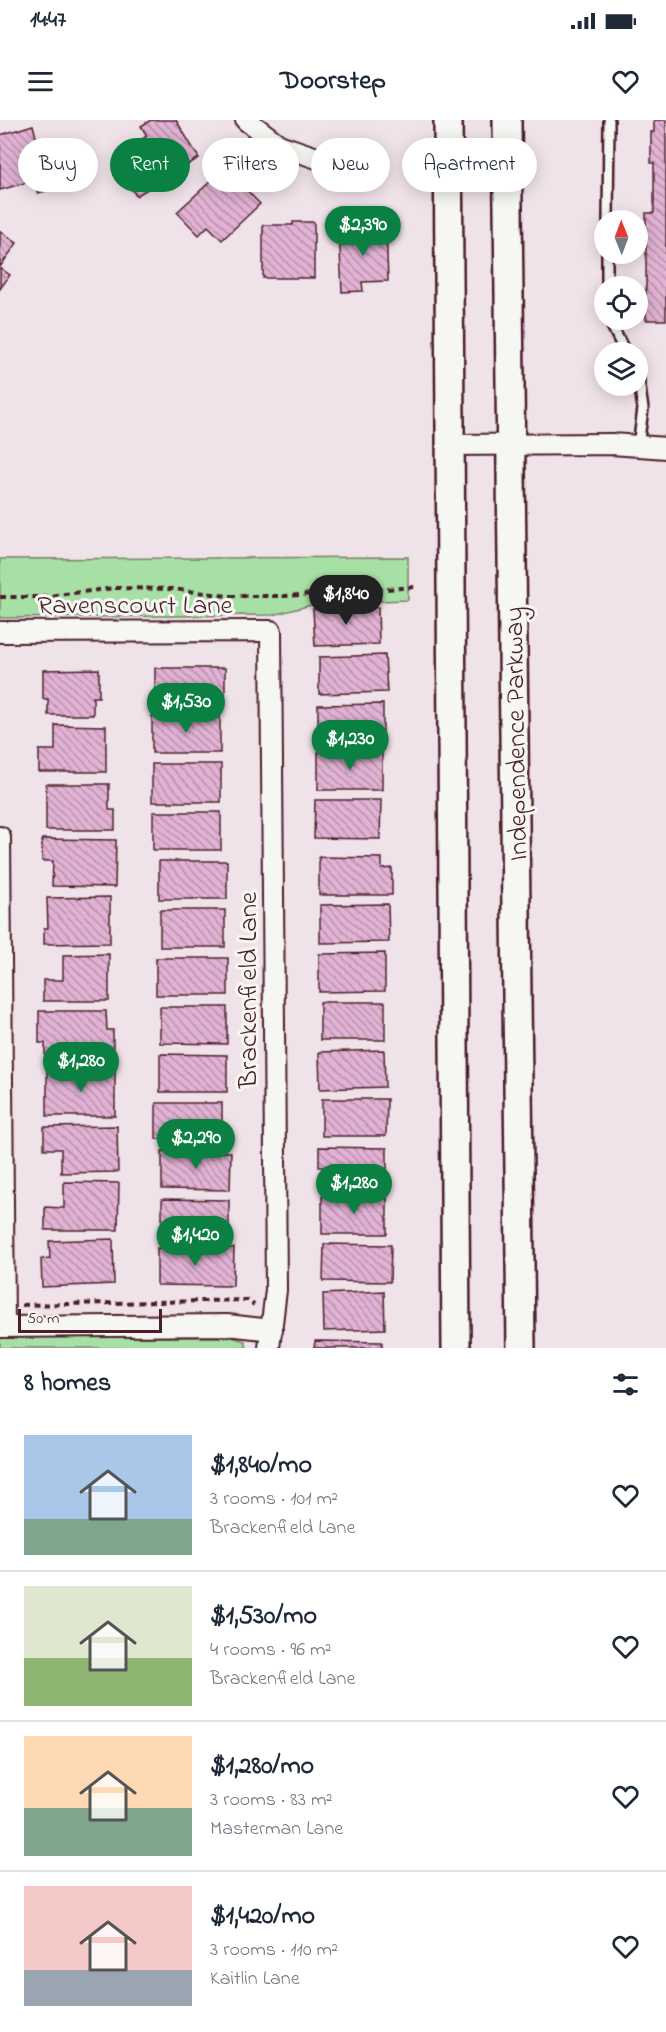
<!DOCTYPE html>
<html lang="en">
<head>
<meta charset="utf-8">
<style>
  :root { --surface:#fff; --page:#f2f2f3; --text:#1f2937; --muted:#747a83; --line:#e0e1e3; --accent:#0b8043 }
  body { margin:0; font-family:"Indie Flower",sans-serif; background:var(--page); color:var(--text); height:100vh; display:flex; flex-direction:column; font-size:22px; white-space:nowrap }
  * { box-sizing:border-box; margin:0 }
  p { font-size:20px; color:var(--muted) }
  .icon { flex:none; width:33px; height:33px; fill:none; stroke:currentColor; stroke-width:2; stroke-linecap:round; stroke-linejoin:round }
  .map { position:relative; height:1228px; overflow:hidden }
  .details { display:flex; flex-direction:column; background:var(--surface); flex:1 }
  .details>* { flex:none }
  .hud { position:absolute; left:18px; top:18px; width:630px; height:54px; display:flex; gap:12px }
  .needle { width:39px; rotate:359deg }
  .controls { position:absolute; left:594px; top:90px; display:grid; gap:12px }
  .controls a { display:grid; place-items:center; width:54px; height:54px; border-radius:50%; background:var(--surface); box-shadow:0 3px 15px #0003; font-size:30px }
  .scale { position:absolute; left:18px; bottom:15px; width:144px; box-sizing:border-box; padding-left:6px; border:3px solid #4a1f2b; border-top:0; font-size:16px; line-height:21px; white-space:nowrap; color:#4a1f2b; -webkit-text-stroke:4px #f6f6f2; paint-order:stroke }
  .price { position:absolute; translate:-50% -51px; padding:0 14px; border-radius:21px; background:var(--accent); color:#fff; font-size:20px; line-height:39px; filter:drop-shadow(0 2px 3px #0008) }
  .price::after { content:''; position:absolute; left:50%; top:36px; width:18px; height:14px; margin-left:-9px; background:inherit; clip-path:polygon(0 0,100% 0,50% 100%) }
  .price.selected { background:#222; color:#fff }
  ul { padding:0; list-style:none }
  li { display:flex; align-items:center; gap:18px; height:150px; padding:0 24px }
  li+li { border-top:2px solid var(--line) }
  li span { display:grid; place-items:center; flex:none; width:168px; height:120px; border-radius:0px; color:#555 }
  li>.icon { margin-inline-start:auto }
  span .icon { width:72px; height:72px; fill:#fffc; stroke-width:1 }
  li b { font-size:26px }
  h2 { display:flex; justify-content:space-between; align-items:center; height:72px; padding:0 24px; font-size:26px }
  .chip { padding:0 21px; border-radius:27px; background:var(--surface); box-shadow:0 3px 15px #0003; font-size:21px; line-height:54px }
  .chip.selected { background:var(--accent); color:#fff }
  .status { display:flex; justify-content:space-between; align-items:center; height:42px; padding:0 30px; background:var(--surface); direction:ltr }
  .status svg { height:16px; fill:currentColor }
  header { display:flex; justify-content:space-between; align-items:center; height:78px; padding:0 24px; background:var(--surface); font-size:27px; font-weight:700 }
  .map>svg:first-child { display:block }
  .green { fill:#a7e0a4; stroke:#788068; stroke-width:1.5 }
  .building { fill:url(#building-back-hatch); stroke:#4a1f2b; stroke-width:1.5 }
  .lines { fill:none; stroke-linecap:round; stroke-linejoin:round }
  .lane-casing { stroke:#4a1f2b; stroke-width:14 }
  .street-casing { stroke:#4a1f2b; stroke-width:24 }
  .secondary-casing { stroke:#4a1f2b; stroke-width:32 }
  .path { stroke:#4a1f2b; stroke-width:4; stroke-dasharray:6 4.5; stroke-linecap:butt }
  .lane { stroke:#f6f6f2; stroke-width:9 }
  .street { stroke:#f6f6f2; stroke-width:20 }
  .secondary { stroke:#f6f6f2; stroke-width:27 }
  .labels { text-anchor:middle; stroke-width:6; stroke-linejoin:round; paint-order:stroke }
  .street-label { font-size:27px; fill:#4a1f2b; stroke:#f6f6f2 }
</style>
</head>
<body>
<div class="status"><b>14:47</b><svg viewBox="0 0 49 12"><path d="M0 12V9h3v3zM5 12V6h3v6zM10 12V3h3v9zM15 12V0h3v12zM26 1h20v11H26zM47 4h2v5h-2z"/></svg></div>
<header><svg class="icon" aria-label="menu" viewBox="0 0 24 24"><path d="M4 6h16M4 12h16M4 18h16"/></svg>Doorstep<svg class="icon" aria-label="heart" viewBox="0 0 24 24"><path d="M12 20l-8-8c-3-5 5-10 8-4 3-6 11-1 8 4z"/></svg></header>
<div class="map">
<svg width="666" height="1228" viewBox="0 0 666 1228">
  <defs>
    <pattern id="building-back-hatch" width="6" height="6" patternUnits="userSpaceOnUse" patternTransform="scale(1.5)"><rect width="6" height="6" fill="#e1b2d3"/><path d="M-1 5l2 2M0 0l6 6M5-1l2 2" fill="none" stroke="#b890ab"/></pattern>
  </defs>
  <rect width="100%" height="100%" fill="#f0e2e9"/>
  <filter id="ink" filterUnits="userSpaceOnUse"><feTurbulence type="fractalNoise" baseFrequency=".0167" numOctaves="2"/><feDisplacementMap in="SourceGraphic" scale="12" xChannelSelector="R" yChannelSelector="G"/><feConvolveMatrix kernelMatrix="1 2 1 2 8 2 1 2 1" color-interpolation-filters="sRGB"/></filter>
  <g filter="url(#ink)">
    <g class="green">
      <polygon points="408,437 408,480 319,483 273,495 0,498 0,439"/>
      <polygon points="0,1217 232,1217 245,1221 247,1228 0,1228"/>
    </g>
    <g class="building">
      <polygon points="151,0 176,0 199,38 136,76 123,55 131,50 120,33 147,16 141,6"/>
      <polygon points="654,0 666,0 666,200 646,200 646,93 654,93 654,43 651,43 651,12 654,12"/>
      <polygon points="33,5 49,70 38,73 35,60 0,70 0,15"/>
      <polygon points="225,48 260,84 222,120 208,106 199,115 177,92"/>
      <polygon points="293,102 314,102 314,158 263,158 263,105 293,105"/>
      <polygon points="386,107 388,161 362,162 363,171 342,172 339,109"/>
      <polygon points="0,111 17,123 0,147"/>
      <polygon points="0,148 10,155 0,169"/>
      <polygon points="378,487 379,524 315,526 313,489"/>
      <polygon points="385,535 387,572 319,574 319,537"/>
      <rect x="155" y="548" width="70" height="38"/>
      <polygon points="99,549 99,577 93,577 93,595 48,595 48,579 43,579 43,550"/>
      <polygon points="383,584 383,622 318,623 318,585"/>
      <rect x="152" y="596" width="68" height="37"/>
      <polygon points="55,605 106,606 106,652 39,652 39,630 55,630"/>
      <rect x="318" y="632" width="64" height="38"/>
      <rect x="152" y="644" width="69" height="38"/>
      <polygon points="46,664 109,664 109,690 115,690 115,710 46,710"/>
      <polygon points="315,680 381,680 380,719 314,718"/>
      <rect x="153" y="692" width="68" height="38"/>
      <polygon points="42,719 116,720 115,767 52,766 53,741 42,741"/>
      <polygon points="319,737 382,738 382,749 392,748 392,775 319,775"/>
      <rect x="159" y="741" width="68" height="38"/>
      <polygon points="110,777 110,823 44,824 44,808 48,808 47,778"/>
      <polygon points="388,784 389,822 320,823 320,785"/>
      <rect x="160" y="790" width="65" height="37"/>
      <polygon points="385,833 385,871 319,872 319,834"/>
      <polygon points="109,834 109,881 43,881 43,860 63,860 63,835"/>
      <rect x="156" y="838" width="72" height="37"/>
      <rect x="320" y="882" width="65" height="38"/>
      <polygon points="160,887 227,887 227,924 160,923"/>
      <polygon points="39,891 106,891 107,910 113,910 113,937 45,937 45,923 39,923"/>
      <polygon points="384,930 385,967 320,969 319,932"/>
      <polygon points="160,934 227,935 227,972 160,972"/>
      <polygon points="115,949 115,996 47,996 47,950"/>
      <polygon points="322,979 387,979 386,1016 322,1016"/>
      <rect x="156" y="983" width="66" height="36"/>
      <polygon points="117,1006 118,1052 61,1053 61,1029 44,1029 44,1007"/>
      <polygon points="319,1027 387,1028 387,1065 323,1065 323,1047 319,1047"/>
      <polygon points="162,1031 231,1032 230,1070 162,1069"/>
      <polygon points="64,1062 119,1063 118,1110 45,1110 45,1087 64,1088"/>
      <rect x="322" y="1076" width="65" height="38"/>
      <polygon points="162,1079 229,1080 229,1117 162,1117"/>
      <polygon points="113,1119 114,1164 42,1167 41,1139 50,1138 49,1121"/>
      <polygon points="324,1124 391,1125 390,1162 323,1161"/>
      <polygon points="157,1128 234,1128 233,1166 157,1165"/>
      <polygon points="384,1171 385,1209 324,1211 323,1174"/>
      <polygon points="315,1221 382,1222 382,1228 314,1228"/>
    </g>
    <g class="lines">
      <g class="lane-casing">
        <g id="lane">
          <polyline points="608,100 609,0"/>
          <polyline points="607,166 607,134"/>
          <polyline points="609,200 625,232"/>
          <polyline points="638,254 643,289 638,326"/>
        </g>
      </g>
      <g class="street-casing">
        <g id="street">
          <polyline points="246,0 279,25 343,47"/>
          <polyline points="450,325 612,324 666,328"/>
          <polyline points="0,512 271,511 276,1170 269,1228"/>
          <polyline points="0,717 4,1207"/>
          <polyline points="0,1207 227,1205 272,1210"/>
        </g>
      </g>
      <g class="secondary-casing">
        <g id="secondary">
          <polyline points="448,0 456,1228"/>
          <polyline points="507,0 521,1228"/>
        </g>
      </g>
      <g class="path">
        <polyline points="0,477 41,477 114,468 173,469 228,476 285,476 415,467"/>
        <polyline points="22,1185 248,1180 254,1185"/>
      </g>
      <use href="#lane" class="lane"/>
      <use href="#street" class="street"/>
      <use href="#secondary" class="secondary"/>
    </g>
  </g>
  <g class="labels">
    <g class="street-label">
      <text x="135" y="493">Ravenscourt Lane</text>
      <text transform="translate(515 614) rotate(-91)" y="9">Independence Parkway</text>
      <text transform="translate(247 870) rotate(-90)" y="9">Brackenfield Lane</text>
    </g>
  </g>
</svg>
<div class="controls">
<a><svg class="needle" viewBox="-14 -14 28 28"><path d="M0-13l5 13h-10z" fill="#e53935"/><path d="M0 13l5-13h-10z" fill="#747a83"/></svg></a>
<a><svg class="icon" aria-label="locate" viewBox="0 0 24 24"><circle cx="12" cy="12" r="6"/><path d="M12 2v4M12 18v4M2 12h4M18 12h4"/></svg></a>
<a><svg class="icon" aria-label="layers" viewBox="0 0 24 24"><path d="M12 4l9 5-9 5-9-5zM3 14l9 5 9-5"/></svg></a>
</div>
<div class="scale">50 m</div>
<b class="price" style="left:363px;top:137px">$2,390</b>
<b class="price selected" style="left:346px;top:506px">$1,840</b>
<b class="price" style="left:186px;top:614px">$1,530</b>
<b class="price" style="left:350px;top:651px">$1,230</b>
<b class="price" style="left:81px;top:973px">$1,280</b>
<b class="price" style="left:196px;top:1050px">$2,290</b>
<b class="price" style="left:354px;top:1095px">$1,280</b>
<b class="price" style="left:195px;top:1147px">$1,420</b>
<div class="hud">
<a class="chip">Buy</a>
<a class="chip selected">Rent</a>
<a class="chip">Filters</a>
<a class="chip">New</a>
<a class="chip">Apartment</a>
</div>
</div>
<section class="details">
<h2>8 homes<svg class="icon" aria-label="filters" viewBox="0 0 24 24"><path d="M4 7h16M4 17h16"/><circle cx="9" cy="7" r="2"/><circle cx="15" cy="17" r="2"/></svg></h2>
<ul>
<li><span style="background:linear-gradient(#a9c7e8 70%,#7fa58c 0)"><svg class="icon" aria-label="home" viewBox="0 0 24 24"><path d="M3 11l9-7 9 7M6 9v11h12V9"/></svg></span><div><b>$1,840/mo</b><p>3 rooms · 101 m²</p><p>Brackenfield Lane</p></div><svg class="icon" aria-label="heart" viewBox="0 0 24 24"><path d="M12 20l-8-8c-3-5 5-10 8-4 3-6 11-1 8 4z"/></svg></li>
<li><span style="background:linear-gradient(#dfe7d0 60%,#8fb573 0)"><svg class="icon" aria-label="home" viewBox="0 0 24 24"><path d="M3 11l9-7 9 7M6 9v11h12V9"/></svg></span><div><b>$1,530/mo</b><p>4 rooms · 96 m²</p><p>Brackenfield Lane</p></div><svg class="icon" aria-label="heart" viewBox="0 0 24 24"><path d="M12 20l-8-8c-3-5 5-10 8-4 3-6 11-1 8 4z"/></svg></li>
<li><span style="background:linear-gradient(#ffd9b3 60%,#7fa58c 0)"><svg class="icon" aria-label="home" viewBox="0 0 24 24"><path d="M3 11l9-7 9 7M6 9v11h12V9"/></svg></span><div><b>$1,280/mo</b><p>3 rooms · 83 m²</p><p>Masterman Lane</p></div><svg class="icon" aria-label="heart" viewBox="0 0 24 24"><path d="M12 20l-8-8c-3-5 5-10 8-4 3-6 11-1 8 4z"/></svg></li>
<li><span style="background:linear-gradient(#f6c9c9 70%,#9aa5b1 0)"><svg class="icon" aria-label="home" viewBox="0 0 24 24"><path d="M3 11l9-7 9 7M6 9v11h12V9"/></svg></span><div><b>$1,420/mo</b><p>3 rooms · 110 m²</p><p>Kaitlin Lane</p></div><svg class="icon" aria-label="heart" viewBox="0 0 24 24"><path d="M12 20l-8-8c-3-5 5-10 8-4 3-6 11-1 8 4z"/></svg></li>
</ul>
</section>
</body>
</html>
